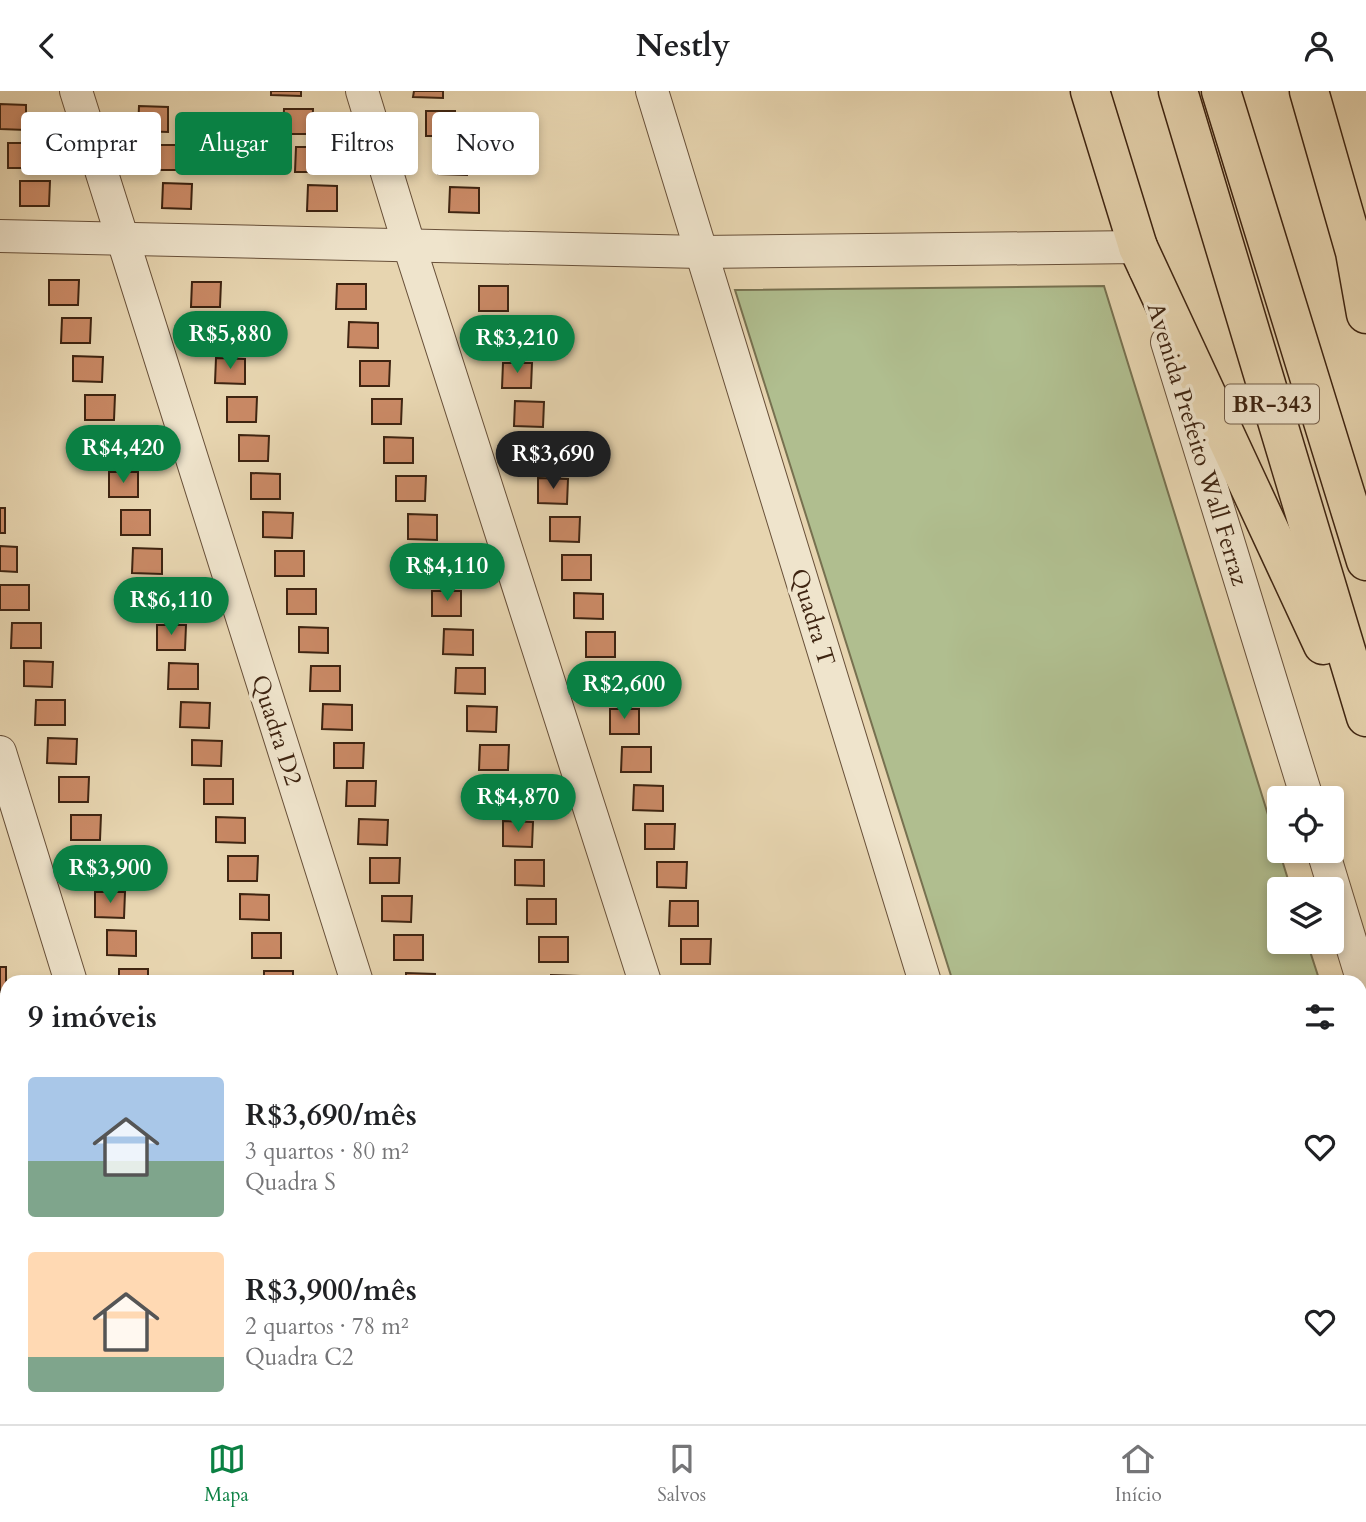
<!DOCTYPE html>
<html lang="pt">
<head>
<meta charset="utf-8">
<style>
  :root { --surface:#fff; --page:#f2f2f2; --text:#202124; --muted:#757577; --line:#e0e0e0; --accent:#0b8043 }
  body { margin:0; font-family:Cardo,serif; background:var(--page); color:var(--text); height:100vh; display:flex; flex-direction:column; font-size:26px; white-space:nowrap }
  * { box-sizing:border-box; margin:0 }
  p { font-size:23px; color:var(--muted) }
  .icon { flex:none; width:38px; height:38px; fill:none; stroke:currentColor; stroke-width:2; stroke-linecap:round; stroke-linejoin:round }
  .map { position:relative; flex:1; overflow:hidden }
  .side { position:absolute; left:0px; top:884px; width:1367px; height:450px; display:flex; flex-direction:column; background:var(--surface); border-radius:21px 21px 0 0; box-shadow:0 4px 10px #0003 }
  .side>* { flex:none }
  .top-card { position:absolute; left:21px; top:21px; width:700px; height:63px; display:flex; gap:14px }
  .controls { position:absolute; left:1267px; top:695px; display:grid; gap:14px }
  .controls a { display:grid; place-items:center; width:77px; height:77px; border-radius:7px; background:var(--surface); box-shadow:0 4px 10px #0003; font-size:35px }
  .price { position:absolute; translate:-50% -60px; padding:0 16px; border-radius:24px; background:var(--accent); color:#fff; font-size:23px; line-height:46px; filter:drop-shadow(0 2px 4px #0008) }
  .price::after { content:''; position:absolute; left:50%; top:42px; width:21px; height:16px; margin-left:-10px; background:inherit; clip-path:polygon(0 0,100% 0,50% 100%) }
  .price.on { background:#222; color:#fff }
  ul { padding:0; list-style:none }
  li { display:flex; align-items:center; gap:21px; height:175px; padding:0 28px }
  li span { display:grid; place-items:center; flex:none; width:196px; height:140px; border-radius:7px; color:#555 }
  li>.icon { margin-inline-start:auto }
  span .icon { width:84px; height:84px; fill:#fffc; stroke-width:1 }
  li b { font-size:30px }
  h2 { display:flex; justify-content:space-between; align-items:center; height:84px; padding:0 28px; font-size:30px }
  .chip { padding:0 24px; border-radius:7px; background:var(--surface); box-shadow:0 4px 10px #0003; font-size:24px; line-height:63px }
  .chip.on { background:var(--accent); color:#fff }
  header { display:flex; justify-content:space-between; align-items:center; height:91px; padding:0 28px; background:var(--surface); font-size:32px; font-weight:600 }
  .tabs { display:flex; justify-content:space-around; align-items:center; height:98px; border-top:2px solid var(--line); background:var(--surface); font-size:19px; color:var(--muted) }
  .tabs a { display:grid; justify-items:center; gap:4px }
  .tabs .on { color:var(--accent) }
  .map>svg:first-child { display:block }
  .green { fill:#b0be8f; stroke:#777150; stroke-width:2 }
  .building { fill:#c98965; stroke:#3e2411; stroke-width:2 }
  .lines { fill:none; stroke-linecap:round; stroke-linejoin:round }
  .minor-casing { stroke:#685039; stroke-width:34 }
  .major-casing { stroke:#3e2411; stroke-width:41 }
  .highway-casing { stroke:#3e2411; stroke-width:41 }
  .minor { stroke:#efe4cc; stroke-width:32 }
  .major { stroke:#e7d5b0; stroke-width:38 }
  .highway { stroke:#e7d5b0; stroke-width:38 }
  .labels { text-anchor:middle; stroke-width:7; stroke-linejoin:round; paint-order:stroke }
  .shield { fill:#efe4cc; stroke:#735e49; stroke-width:2 }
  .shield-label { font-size:23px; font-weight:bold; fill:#3e2411 }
  .street-label { font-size:24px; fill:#3e2411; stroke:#efe4cc }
</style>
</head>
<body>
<header><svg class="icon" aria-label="back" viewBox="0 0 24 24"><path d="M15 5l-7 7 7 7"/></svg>Nestly<svg class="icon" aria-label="person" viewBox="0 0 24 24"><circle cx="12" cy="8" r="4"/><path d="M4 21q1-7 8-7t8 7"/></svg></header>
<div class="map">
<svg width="1366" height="1333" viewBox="0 0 1366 1333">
  <rect width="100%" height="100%" fill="#e7d5b0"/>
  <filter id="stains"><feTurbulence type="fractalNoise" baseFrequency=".00286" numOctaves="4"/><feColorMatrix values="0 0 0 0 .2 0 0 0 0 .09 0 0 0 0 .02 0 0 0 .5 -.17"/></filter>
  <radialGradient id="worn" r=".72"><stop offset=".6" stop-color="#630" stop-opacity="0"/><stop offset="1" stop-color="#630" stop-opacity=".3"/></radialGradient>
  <g class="green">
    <polygon points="1104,195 1291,798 1279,798 1279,850 1307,851 1320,891 953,891 735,199"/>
    <polygon points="1360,1021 1366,1041 1366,1333 1089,1333 1087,1327 1360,1326"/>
  </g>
  <g class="building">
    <polygon points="271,0 301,0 301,5 271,4"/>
    <polygon points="414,0 443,0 443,7 413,6"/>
    <polygon points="0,13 26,14 26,39 0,38"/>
    <polygon points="139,15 168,16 168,41 138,40"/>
    <polygon points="284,18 313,18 312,43 283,43"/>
    <rect x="426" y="20" width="29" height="25"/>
    <polygon points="8,52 38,52 37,77 8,77"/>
    <polygon points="151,54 180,54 180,79 150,79"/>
    <polygon points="296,56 325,56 325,81 295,81"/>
    <polygon points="438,58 467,59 467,84 438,83"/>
    <polygon points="20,90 50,90 49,115 20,115"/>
    <polygon points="163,92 192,93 191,118 162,117"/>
    <polygon points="308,94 337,95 337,120 307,120"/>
    <polygon points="450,96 479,97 479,122 449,121"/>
    <polygon points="49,189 79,189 78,214 49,214"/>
    <polygon points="192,191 221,191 220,216 191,216"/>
    <polygon points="337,193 366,193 366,218 336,218"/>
    <rect x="479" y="195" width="29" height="25"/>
    <polygon points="62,227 91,227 90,252 61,252"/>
    <polygon points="204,229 233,230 233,255 203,254"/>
    <polygon points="349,231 378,232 378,257 348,256"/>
    <polygon points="491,233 520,234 520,259 490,258"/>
    <polygon points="73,265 103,266 102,291 73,290"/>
    <polygon points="216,267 245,268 245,293 215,292"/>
    <polygon points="360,270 390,270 389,295 360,295"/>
    <polygon points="503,272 532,272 531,297 502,297"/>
    <polygon points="85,304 115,304 114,329 85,329"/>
    <polygon points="227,306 257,306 256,331 227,331"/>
    <polygon points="372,308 402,308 401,333 372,333"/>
    <polygon points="515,310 544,311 543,336 514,335"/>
    <polygon points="97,342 126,342 126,368 97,367"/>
    <polygon points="239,344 269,345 268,370 239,370"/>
    <polygon points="384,346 413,347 413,372 384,372"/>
    <polygon points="527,348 556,349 556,374 526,374"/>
    <rect x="109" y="381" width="29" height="25"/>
    <polygon points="251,382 280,383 280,408 251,408"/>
    <polygon points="396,385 426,385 425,410 396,410"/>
    <polygon points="538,387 568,388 567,413 538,412"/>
    <rect x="0" y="417" width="5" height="25"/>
    <rect x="121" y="419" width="29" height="25"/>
    <polygon points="263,421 293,422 292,447 263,446"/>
    <polygon points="408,423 437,424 437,449 408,448"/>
    <polygon points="550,426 580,426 579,451 550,450"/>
    <polygon points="0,455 17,456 17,481 0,480"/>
    <polygon points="133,457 162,458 162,483 132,482"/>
    <rect x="275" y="460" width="29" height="25"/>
    <rect x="420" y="462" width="29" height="25"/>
    <rect x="562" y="464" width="29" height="25"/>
    <rect x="0" y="494" width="29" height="25"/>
    <polygon points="145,496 174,496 174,521 144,521"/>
    <rect x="287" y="498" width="29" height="25"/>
    <rect x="432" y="500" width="29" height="25"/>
    <polygon points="574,502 603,503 603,528 574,527"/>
    <polygon points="12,532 41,532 41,557 11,557"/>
    <polygon points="157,534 186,534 185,559 157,559"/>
    <polygon points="299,536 328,537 328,562 299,561"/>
    <polygon points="444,538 473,539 473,564 443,563"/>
    <rect x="586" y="541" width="29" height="25"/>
    <polygon points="24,570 53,571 52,596 24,595"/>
    <polygon points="169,572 198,573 198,598 168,598"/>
    <polygon points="311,575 340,575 340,600 310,600"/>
    <polygon points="456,577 485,577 485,603 455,602"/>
    <polygon points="598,579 627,580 627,605 597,604"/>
    <polygon points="36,609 65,609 65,634 35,634"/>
    <polygon points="181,611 210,612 209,637 180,636"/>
    <polygon points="323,613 352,614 352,639 322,638"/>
    <polygon points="467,615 497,616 496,641 467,640"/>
    <rect x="610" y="618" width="29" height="25"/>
    <polygon points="48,647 77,648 76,673 47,672"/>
    <polygon points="192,649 222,650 221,675 192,674"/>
    <polygon points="334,652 364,652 363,677 334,677"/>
    <polygon points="480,654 509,654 508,679 479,679"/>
    <polygon points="622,656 651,656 651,681 621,681"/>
    <polygon points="59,686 89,686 88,711 59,711"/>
    <rect x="204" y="688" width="29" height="25"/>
    <polygon points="347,690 376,690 375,715 346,715"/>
    <polygon points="492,692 521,693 520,718 491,717"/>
    <polygon points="634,694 663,695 663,720 633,719"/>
    <polygon points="71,724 101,724 100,749 71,749"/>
    <polygon points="216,726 245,727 245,752 216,751"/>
    <polygon points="359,728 388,729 387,754 358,753"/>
    <polygon points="503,730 533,731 532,756 503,755"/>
    <polygon points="645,733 675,733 674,758 645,758"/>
    <polygon points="83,762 112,763 112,788 83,787"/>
    <polygon points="228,765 258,765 257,790 228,790"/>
    <polygon points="370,767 400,767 399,792 370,792"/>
    <polygon points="515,769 544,769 544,795 515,794"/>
    <polygon points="657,771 687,771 686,797 657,796"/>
    <polygon points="95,801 125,801 124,827 95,826"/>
    <polygon points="240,803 269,804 269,829 240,828"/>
    <polygon points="382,805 412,805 411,831 382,830"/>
    <rect x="527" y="808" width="29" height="25"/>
    <polygon points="670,810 698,810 698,835 669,835"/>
    <polygon points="107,839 136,840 136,865 107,864"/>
    <rect x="252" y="842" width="29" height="25"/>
    <rect x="394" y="844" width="29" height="25"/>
    <rect x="539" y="846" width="29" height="25"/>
    <polygon points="681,848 711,848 710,873 681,873"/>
    <rect x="0" y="876" width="6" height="25"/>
    <rect x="119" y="878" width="29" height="13"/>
    <rect x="264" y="880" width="29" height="11"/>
    <polygon points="406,882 435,883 435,891 406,891"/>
    <polygon points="551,884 580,885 580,891 551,891"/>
    <rect x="114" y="1326" width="29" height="7"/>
    <rect x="256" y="1326" width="29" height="7"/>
    <rect x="401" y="1327" width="29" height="6"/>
  </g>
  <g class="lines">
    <g class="minor-casing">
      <g id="minor">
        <polyline points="76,0 357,891"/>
        <polyline points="362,0 409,154 645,891"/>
        <polyline points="652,0 925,891"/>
        <polyline points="0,145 701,161 1138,156 1145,178"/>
        <polyline points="1167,251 1307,707"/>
        <polyline points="0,661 71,891"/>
        <polyline points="1323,760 1366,901"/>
        <polyline points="0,935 7,935"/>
        <polyline points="1360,954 1366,954"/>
        <polyline points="203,1326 205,1333"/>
        <polyline points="489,1326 491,1333"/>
        <polyline points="773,1326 775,1333"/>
        <polyline points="1060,1326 1062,1333"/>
      </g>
    </g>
    <g class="major-casing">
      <g id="major">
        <polyline points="1090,0 1138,156"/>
        <polyline points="1309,0 1355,161 1366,223"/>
      </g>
    </g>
    <g class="highway-casing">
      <g id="highway">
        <polyline points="1178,0 1366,626"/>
        <polyline points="1221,0 1366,470"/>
        <polyline points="1138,156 1323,554"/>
      </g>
    </g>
    <use href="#minor" class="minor"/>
    <use href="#major" class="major"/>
    <use href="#highway" class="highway"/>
  </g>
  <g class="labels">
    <rect class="shield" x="1225" y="293.5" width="94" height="39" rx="5"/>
    <g class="shield-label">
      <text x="1272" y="321">BR-343</text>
    </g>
    <g class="street-label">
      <text transform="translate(1198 353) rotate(73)" y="8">Avenida Prefeito Wall Ferraz</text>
      <text transform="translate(813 526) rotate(73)" y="8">Quadra T</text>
      <text transform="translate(277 639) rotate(72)" y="8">Quadra D2</text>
    </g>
  </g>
  <rect width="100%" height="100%" filter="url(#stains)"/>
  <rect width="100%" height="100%" fill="url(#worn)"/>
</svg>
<div class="controls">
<a><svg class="icon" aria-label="locate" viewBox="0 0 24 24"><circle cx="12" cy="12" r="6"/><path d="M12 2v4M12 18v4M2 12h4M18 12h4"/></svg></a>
<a><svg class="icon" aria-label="layers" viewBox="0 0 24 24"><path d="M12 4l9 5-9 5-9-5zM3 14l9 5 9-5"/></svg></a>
</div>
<b class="price" style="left:230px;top:280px">R$5,880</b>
<b class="price" style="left:517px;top:284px">R$3,210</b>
<b class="price" style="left:123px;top:394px">R$4,420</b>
<b class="price on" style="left:553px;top:400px">R$3,690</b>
<b class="price" style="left:447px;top:512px">R$4,110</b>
<b class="price" style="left:171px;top:546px">R$6,110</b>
<b class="price" style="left:624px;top:630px">R$2,600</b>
<b class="price" style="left:518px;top:743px">R$4,870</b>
<b class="price" style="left:110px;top:814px">R$3,900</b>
<div class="top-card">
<a class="chip">Comprar</a>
<a class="chip on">Alugar</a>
<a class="chip">Filtros</a>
<a class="chip">Novo</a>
</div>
<section class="side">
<h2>9 imóveis<svg class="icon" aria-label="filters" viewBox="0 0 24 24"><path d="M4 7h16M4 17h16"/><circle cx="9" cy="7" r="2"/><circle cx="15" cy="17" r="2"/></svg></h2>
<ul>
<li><span style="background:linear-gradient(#a9c7e8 60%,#7fa58c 0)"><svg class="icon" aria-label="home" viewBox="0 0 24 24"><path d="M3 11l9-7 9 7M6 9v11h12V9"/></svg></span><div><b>R$3,690/mês</b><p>3 quartos · 80 m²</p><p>Quadra S</p></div><svg class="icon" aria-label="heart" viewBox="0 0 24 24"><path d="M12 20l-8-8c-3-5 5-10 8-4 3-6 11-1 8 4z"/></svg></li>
<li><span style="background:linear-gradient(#ffd9b3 75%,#7fa58c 0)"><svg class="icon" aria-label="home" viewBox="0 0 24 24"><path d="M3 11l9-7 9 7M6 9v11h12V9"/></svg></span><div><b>R$3,900/mês</b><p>2 quartos · 78 m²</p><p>Quadra C2</p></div><svg class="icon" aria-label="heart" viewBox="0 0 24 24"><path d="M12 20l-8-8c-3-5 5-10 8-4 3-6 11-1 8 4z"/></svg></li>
</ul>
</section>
</div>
<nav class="tabs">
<a class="on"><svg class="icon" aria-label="map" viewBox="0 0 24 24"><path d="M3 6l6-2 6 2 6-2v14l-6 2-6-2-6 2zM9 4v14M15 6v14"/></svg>Mapa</a>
<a><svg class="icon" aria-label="saved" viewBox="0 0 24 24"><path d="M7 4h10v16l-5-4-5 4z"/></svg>Salvos</a>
<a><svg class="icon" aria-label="home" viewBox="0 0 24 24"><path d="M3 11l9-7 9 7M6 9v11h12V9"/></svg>Início</a>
</nav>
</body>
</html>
